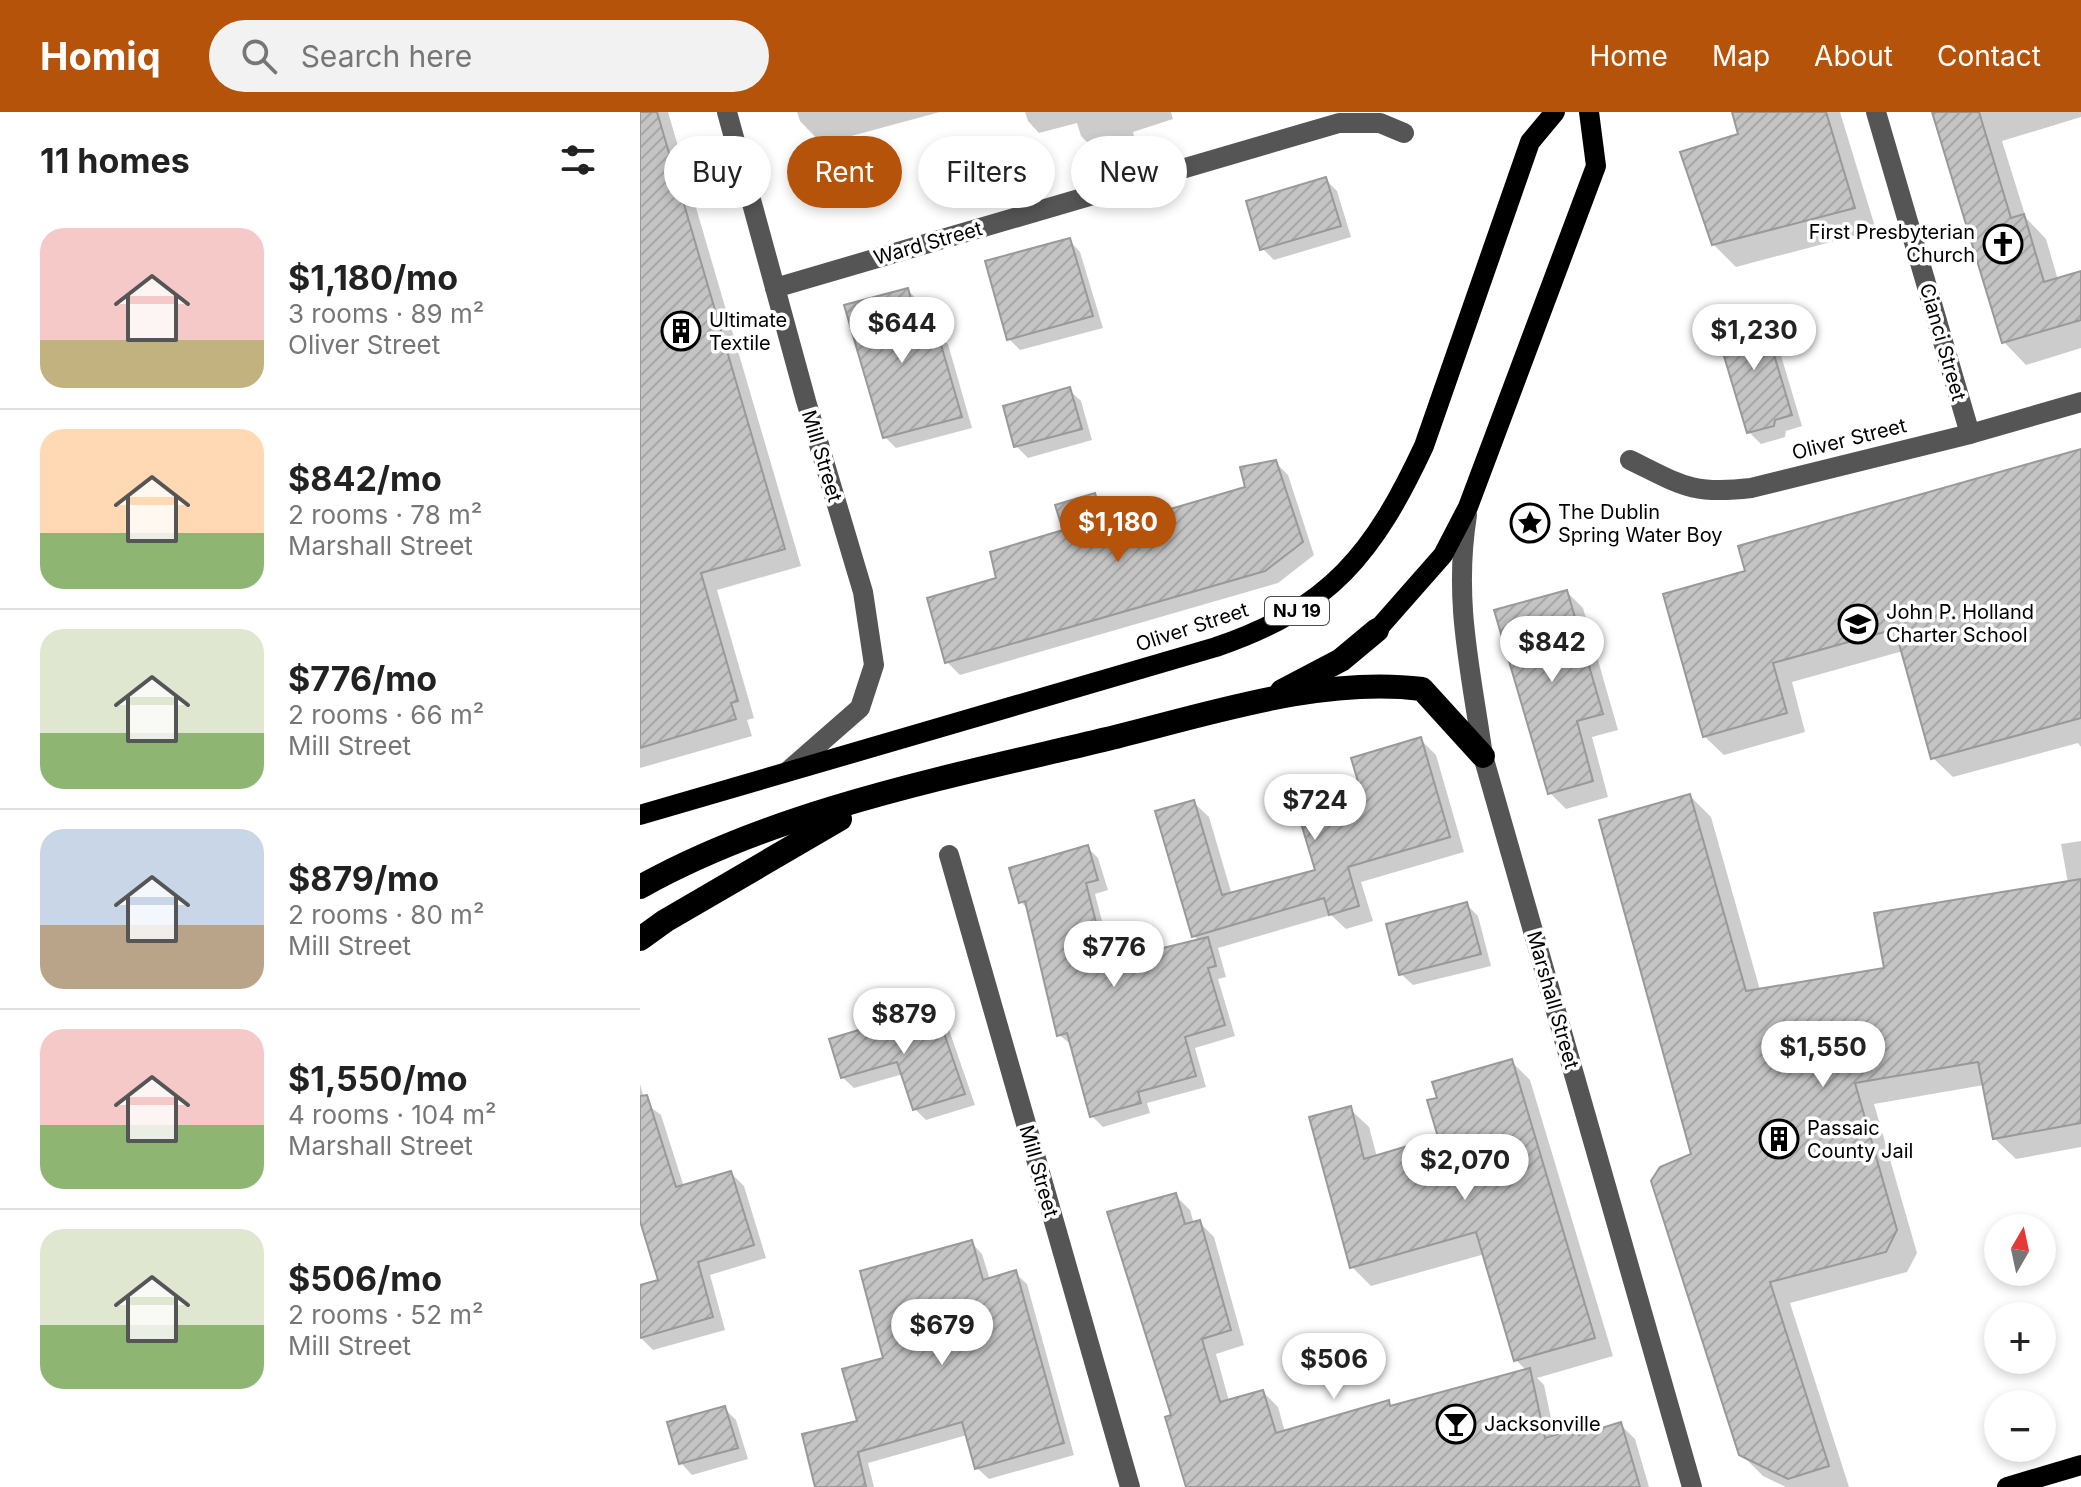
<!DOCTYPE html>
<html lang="en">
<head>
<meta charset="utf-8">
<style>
  :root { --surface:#fff; --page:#f2f2f2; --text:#222; --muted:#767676; --line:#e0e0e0; --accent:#b45309 }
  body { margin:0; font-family:Inter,sans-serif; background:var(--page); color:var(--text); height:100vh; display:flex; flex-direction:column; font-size:30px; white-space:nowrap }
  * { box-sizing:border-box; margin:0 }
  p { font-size:26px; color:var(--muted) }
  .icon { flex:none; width:44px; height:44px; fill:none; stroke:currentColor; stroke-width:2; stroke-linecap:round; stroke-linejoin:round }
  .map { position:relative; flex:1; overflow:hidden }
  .panel { display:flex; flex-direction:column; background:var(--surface); width:640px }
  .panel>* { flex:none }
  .banner { position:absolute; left:24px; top:24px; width:760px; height:72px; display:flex; gap:16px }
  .needle { width:52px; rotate:9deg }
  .tools { position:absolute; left:1344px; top:1102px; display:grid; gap:16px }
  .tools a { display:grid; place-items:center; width:72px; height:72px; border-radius:50%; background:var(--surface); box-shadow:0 4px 12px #0003; font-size:40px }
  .price { position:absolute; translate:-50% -68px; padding:0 18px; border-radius:28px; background:#fff; color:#222; font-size:26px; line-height:52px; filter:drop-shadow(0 2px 4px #0008) }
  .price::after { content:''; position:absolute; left:50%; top:48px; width:24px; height:18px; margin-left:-12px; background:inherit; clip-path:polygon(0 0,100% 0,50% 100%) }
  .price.selected { background:var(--accent); color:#fff }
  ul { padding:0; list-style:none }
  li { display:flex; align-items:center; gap:24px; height:200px; padding:0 40px }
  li+li { border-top:2px solid var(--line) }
  li span { display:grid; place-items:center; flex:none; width:224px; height:160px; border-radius:24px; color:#555 }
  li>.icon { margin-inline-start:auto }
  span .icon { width:96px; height:96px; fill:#fffc; stroke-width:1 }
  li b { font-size:34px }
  h2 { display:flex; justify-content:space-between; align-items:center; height:96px; padding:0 40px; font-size:34px }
  .tag { padding:0 28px; border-radius:36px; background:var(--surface); box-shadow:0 4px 12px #0003; font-size:28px; line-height:72px }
  .tag.selected { background:var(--accent); color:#fff }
  header { display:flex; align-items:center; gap:48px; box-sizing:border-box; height:112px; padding:0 40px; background:var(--accent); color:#fff }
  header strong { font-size:38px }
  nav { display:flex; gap:44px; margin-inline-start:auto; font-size:28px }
  .search { width:560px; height:72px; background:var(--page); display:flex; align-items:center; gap:20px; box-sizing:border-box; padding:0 28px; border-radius:44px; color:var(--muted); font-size:30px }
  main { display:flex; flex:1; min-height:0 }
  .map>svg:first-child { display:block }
  .shadow { fill:#0003 }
  .building { fill:url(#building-hatch); stroke:#999; stroke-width:2 }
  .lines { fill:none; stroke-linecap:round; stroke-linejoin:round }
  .minor { stroke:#555; stroke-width:20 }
  .major { stroke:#000; stroke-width:20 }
  .highway { stroke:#000; stroke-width:24 }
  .labels { text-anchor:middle; stroke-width:7; stroke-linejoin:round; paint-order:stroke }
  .shield { fill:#fff; stroke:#4c4c4c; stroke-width:2 }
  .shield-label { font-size:18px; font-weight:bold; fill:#000 }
  .poi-label { font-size:20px; fill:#000; stroke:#fff; text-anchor:start }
  .street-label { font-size:20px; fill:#000; stroke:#fff }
</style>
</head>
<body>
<header>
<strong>Homiq</strong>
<div class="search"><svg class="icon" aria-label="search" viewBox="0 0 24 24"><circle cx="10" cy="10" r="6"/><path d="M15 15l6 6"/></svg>Search here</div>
<nav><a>Home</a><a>Map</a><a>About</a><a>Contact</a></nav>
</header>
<main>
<section class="panel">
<h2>11 homes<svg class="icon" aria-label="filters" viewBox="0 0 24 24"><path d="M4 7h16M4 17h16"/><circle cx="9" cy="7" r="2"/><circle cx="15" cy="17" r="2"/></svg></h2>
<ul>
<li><span style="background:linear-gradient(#f6c9c9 70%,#c2b280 0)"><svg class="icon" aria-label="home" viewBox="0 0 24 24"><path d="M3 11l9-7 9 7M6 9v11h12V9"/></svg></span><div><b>$1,180/mo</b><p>3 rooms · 89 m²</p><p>Oliver Street</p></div></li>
<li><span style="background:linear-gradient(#ffd9b3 65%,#8fb573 0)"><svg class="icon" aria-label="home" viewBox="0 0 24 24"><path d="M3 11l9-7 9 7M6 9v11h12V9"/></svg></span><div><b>$842/mo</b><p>2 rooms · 78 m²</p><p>Marshall Street</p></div></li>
<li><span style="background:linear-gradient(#dfe7d0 65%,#8fb573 0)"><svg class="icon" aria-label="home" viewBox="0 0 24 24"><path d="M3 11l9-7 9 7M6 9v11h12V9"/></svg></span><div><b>$776/mo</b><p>2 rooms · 66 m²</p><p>Mill Street</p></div></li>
<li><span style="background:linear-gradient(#c9d6e8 60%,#b9a48a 0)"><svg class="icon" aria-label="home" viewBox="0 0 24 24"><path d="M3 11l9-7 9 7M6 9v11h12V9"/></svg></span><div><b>$879/mo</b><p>2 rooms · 80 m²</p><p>Mill Street</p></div></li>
<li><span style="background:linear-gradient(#f6c9c9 60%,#8fb573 0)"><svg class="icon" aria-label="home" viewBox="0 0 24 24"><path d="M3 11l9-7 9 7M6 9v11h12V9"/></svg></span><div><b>$1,550/mo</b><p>4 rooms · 104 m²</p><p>Marshall Street</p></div></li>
<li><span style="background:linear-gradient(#dfe7d0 60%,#8fb573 0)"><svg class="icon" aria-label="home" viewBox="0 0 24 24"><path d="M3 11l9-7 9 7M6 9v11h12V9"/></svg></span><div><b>$506/mo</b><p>2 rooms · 52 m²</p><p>Mill Street</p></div></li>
</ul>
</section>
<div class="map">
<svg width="1441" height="1375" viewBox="0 0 1441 1375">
  <defs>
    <pattern id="building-hatch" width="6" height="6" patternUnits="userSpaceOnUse" patternTransform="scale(2)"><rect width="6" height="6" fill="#c4c4c4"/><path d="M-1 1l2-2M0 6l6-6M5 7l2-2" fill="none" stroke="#a7a7a7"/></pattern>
  </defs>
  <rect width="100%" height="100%" fill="#fff"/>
  <g class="shadow">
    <polygon points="0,0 28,0 161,454 77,478 114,606 107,608 112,624 0,656"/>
    <polygon points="157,0 300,0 182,32 160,9"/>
    <polygon points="385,0 531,0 533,7 493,20 494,24 452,35 441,24 437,11 399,21 388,9"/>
    <polygon points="1094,0 1200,0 1236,118 1096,155 1073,132 1101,24"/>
    <polygon points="1294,0 1441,0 1441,5 1362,29 1386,106 1406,127 1418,168 1441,161 1441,236 1386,253 1364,230"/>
    <polygon points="686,68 697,79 711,125 634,148 622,136"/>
    <polygon points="429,128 440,140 463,216 380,238 369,227"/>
    <polygon points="267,178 279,189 288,223 296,221 308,232 332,316 256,336 245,325"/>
    <polygon points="1120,202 1132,213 1162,314 1146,319 1145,325 1121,332 1109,320"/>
    <polygon points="429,278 441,289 452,328 388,346 376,334"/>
    <polygon points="1441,338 1441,635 1438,631 1313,665 1293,646 1263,539 1152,570 1165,620 1084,643 1064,624 1107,460"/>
    <polygon points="635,350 648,363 674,443 638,471 320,563 307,550 359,468 425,419 454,384 467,396 471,409 508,398 513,404 608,376"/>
    <polygon points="927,480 943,496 978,618 952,625 968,685 926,697 910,681"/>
    <polygon points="781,628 796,643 824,740 721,770 733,809 706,817 691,803 578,836 586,865 578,867 595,924 555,936 566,975 507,991 510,1001 463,1015 452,1004 432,933 419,923 389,798 381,790 447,735 458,746 468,778 455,782 473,851 559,829 554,824 553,690 569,705 592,783 678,759 724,684"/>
    <polygon points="1050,684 1071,705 1120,878 1246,857 1428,771 1421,732 1441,729 1441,1035 1376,1047 1354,1026 1344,973 1234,992 1277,1141 1267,1160 1150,1191 1209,1375 1146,1375 1123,1364 1101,1342 1054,1044"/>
    <polygon points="827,793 838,804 851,854 773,873 761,862"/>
    <polygon points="295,897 306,909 335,993 286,1008 274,996 263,962 214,976 202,965"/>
    <polygon points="871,949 890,968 973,1244 897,1266 904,1273 915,1325 937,1319 942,1324 980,1312 995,1327 1009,1375 548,1375 533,1305 535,1083 550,1098 554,1112 559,1110 574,1125 604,1233 576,1242 589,1289 623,1280 638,1295 645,1320 748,1290 753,1296 887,1259 876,1248 845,1142 731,1174 712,1155 710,997 729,1015 737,1045 800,1026"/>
    <polygon points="0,972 5,991 21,1003 44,1075 91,1061 104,1074 126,1146 70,1163 85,1218 13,1238 0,1225 0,1175 20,1169 0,1102"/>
    <polygon points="331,1130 342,1142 350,1168 375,1161 387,1172 434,1343 349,1367 337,1356 327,1323 228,1351 234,1375 177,1375 220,1310 246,1248"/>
    <polygon points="84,1296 96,1308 108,1347 52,1363 41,1351"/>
  </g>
  <g class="building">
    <polygon points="0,0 17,0 145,437 61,461 98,589 91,591 96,607 0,636"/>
    <polygon points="1092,0 1186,0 1215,96 1072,133 1040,40 1098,22"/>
    <polygon points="1292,0 1339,0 1371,106 1384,102 1404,170 1441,159 1441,208 1362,231"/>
    <polygon points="686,65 701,114 620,138 606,89"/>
    <polygon points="430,126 453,204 367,228 345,149"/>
    <polygon points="268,176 281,223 297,219 322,305 243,326 204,193"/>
    <polygon points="1121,199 1152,303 1135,308 1134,314 1107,321 1075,214"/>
    <polygon points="430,275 442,317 374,335 363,294"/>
    <polygon points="1441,337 1441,606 1291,647 1255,517 1133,551 1147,601 1063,625 1023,482 1105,459 1098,434"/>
    <polygon points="636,348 663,430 625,459 305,551 287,486 356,466 350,440 423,418 415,393 455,381 463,409 508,396 510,403 605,375 600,355"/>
    <polygon points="927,478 963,602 937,609 953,669 908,682 854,498"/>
    <polygon points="781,625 810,725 708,755 719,794 689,803 684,786 552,825 515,699 554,688 582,783 675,758 658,701 722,683 711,646"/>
    <polygon points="1050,682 1106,879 1244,856 1234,801 1441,767 1441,1011 1353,1027 1338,950 1215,971 1257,1118 1246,1140 1130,1170 1189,1354 1148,1367 1099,1343 1011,1069 1020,1055 1051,1042 959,708"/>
    <polygon points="448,733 458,768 446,771 466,850 568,825 576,854 568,856 585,913 545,925 556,964 498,980 501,991 450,1005 427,921 417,924 385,789 379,791 369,756"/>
    <polygon points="827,790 841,842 759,863 746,812"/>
    <polygon points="295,895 325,982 273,998 257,950 201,966 189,927"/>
    <polygon points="872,947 955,1226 874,1249 836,1120 710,1156 669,1005 711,994 724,1047 798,1025 787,988 797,986 792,970"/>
    <polygon points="7,983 36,1075 91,1059 114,1133 58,1150 73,1205 0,1226 0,1173 18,1168 0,1109 0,984"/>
    <polygon points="536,1081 545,1112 560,1108 591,1218 562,1227 580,1290 623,1278 636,1321 749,1288 750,1294 890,1256 905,1326 937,1316 939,1323 981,1310 1000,1375 546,1375 525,1305 531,1303 467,1100"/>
    <polygon points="332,1128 343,1168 376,1158 424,1331 335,1357 322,1310 218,1340 226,1375 175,1375 162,1322 217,1309 202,1257 243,1246 220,1159"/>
    <polygon points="85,1294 98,1336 39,1352 27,1310"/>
  </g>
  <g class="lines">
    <g class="minor">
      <polyline points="87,0 166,289 223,480 234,553 220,596 148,659"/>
      <polyline points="1236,0 1330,322"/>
      <polyline points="135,176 699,11 740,11 764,21"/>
      <path d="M990 348C1041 373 1052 383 1111 376L1330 322 1441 290"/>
      <path d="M827 403C813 490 831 558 843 644L1052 1375"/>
      <polyline points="309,743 490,1375"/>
    </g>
    <g class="major">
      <polyline points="737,518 803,443 828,395 956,54 949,0"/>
      <path d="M0 703 576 535C691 496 734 441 784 334L890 30 915 0"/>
      <polyline points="1367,1375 1441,1353"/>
    </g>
    <g class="highway">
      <polyline points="642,579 701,548 737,518"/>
      <path d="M0 775C139 697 313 664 467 627 566 603 680 564 782 577L843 644"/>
      <polyline points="0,827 25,809 200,707"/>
    </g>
  </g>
  <defs>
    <g id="church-ring" transform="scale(2)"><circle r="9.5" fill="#fff" stroke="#000" stroke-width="1.5"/><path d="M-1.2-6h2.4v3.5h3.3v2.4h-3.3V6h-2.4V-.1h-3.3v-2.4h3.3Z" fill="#000"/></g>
    <g id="building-ring" transform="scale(2)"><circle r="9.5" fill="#fff" stroke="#000" stroke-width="1.5"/><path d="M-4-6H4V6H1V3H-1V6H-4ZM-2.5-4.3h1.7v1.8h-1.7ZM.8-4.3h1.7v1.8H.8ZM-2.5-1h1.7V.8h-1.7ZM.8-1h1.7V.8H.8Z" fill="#000"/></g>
    <g id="sight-ring" transform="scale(2)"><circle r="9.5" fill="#fff" stroke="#000" stroke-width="1.5"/><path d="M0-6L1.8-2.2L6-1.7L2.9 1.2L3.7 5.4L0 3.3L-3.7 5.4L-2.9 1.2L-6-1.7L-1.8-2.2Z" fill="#000"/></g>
    <g id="school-ring" transform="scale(2)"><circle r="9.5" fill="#fff" stroke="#000" stroke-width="1.5"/><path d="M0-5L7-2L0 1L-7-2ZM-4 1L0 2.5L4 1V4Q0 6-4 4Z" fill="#000"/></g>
    <g id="bar-ring" transform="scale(2)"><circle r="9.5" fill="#fff" stroke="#000" stroke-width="1.5"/><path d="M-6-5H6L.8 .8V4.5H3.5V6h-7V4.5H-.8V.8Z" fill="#000"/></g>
  </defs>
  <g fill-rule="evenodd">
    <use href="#church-ring" x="1363" y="132"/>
    <use href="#building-ring" x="41" y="219"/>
    <use href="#sight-ring" x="890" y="411"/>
    <use href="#school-ring" x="1218" y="512"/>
    <use href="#building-ring" x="1139" y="1027"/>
    <use href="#bar-ring" x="816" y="1312"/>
  </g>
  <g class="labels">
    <rect class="shield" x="625" y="485" width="64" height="28" rx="6"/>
    <g class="shield-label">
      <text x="657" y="505">NJ 19</text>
    </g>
    <g class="poi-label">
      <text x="1335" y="127" text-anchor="end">First Presbyterian<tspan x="1335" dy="23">Church</tspan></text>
      <text x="69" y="215">Ultimate<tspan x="69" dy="23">Textile</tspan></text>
      <text x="918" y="407">The Dublin<tspan x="918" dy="23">Spring Water Boy</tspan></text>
      <text x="1246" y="507">John P. Holland<tspan x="1246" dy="23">Charter School</tspan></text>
      <text x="1167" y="1023">Passaic<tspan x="1167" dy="23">County Jail</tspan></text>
      <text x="844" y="1319">Jacksonville</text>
    </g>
    <g class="street-label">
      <text transform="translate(288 131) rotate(-16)" y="7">Ward Street</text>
      <text transform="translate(1303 230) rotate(74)" y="7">Cianci Street</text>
      <text transform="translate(1209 327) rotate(-14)" y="7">Oliver Street</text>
      <text transform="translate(182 344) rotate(73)" y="7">Mill Street</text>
      <text transform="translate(552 515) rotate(-18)" y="7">Oliver Street</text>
      <text transform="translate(913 888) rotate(74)" y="7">Marshall Street</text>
      <text transform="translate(399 1059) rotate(74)" y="7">Mill Street</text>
    </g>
  </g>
</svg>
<div class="tools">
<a><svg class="needle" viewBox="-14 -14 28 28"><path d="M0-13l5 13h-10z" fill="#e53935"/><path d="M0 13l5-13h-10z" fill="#767676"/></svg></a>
<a>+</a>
<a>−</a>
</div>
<b class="price" style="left:262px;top:253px">$644</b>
<b class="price" style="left:1114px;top:260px">$1,230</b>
<b class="price selected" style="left:478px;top:452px">$1,180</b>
<b class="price" style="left:912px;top:572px">$842</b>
<b class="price" style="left:675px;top:730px">$724</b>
<b class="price" style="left:474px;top:877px">$776</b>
<b class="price" style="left:264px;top:944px">$879</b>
<b class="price" style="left:1183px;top:977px">$1,550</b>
<b class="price" style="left:825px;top:1090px">$2,070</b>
<b class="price" style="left:302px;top:1255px">$679</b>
<b class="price" style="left:694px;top:1289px">$506</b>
<div class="banner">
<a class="tag">Buy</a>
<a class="tag selected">Rent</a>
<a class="tag">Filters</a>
<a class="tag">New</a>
</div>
</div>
</main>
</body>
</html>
